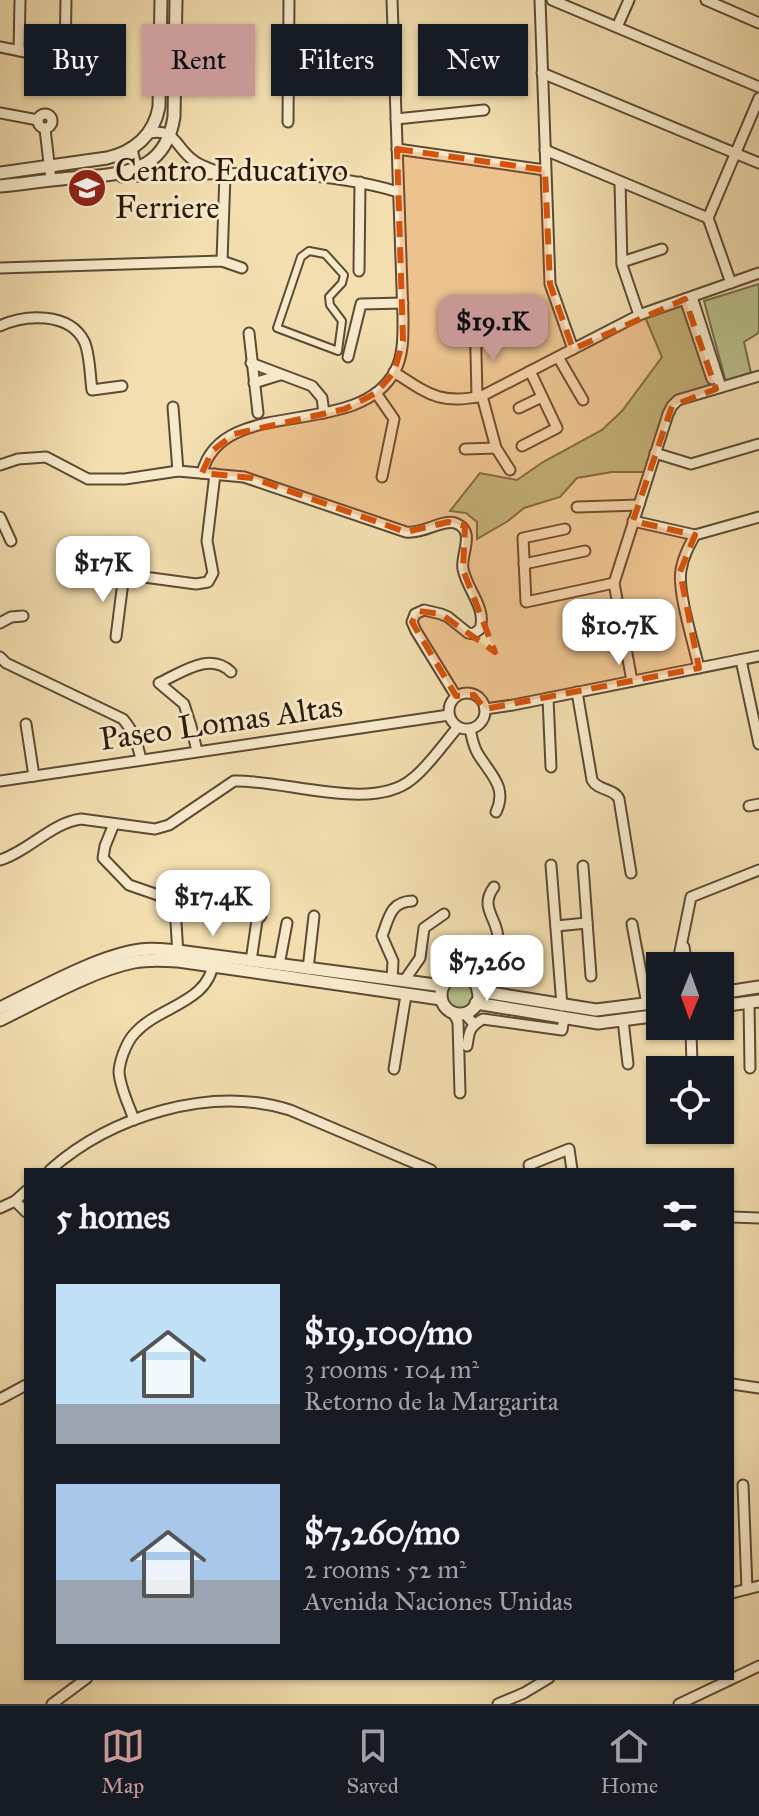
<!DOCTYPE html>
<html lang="en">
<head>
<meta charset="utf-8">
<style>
  :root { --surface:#171b24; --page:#20242c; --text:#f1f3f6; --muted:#9ea1a6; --line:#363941; --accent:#c59692 }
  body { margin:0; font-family:"IM FELL Great Primer",serif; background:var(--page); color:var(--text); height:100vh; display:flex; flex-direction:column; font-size:30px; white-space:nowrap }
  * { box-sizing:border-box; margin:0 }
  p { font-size:26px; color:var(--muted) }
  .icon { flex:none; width:44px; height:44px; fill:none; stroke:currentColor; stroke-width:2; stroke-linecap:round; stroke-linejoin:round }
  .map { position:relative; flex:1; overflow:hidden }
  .panel { position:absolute; left:24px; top:1168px; width:710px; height:512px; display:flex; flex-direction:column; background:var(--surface); border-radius:0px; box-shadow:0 2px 6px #0004 }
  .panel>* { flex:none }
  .guide { position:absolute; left:24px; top:24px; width:712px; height:72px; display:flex; gap:16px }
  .needle { width:52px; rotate:181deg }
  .tools { position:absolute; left:646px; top:952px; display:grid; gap:16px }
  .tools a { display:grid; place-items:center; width:88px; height:88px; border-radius:0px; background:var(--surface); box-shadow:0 2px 6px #0004; font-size:40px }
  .price { position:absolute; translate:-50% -68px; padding:0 18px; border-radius:16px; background:#fff; color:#222; font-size:26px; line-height:52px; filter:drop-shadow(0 2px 4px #0008) }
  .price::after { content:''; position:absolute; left:50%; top:48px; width:24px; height:18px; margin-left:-12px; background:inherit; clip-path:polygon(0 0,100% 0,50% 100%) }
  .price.current { background:var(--accent); color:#111 }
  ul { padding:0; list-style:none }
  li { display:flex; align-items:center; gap:24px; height:200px; padding:0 32px }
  li span { display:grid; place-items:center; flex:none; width:224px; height:160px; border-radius:0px; color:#555 }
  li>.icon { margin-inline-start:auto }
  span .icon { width:96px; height:96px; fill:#fffc; stroke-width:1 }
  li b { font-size:34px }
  h2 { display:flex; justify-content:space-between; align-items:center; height:96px; padding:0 32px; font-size:34px }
  .chip { padding:0 28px; border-radius:0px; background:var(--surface); box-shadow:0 2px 6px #0004; font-size:28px; line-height:72px }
  .chip.current { background:var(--accent); color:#111 }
  .dock { display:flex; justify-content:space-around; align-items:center; height:112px; border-top:2px solid var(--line); background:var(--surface); font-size:22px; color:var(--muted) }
  .dock a { display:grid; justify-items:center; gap:4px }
  .dock .current { color:var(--accent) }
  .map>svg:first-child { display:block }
  .green { fill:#b9c18c; stroke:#726d4c; stroke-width:2 }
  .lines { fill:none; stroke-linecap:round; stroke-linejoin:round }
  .pedestrian-casing { stroke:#5c4a34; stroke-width:10 }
  .minor-casing { stroke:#5c4a34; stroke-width:13 }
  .tertiary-casing { stroke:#5c4a34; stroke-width:15 }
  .pedestrian { stroke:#f7eacb; stroke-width:6 }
  .minor { stroke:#f7eacb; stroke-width:9 }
  .tertiary { stroke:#f7eacb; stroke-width:11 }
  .marked { fill:#d5530c; fill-opacity:0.2; stroke:#d5530c; stroke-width:6; stroke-dasharray:16 10; stroke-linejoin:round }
  .labels { text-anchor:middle; stroke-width:6; stroke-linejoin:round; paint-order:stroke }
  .poi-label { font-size:32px; fill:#2a190b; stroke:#f7eacb; text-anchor:start }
  .street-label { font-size:32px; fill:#2a190b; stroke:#f7eacb }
</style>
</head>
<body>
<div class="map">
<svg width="759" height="1704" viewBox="0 0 759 1704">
  <rect width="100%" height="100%" fill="#f2deaf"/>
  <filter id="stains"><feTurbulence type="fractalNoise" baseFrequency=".0025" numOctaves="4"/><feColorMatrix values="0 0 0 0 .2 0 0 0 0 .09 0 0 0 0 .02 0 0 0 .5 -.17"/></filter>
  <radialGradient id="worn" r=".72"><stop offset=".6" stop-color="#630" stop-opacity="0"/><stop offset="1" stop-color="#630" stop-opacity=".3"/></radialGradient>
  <g class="green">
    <polygon points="759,284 759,331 757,334 744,342 751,373 726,382 704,301"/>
    <polygon points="683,304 711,387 670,400 646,472 612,472 577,478 560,497 524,508 508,521 477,539 477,522 466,513 450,511 480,473 517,480 543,462 602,430 622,411 662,357 645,317"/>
    <circle cx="460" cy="995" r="17"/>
  </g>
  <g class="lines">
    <g class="pedestrian-casing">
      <polygon id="pedestrian" points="309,251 325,254 344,275 342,283 329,297 330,305 342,321 338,351 277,328 301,257"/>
    </g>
    <g class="minor-casing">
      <g id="minor">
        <polyline points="540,0 550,284 573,349"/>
        <polyline points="552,0 759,87"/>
        <polyline points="706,0 759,23"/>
        <polyline points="617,27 629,0"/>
        <polyline points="0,47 86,64"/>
        <polyline points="19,51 20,0"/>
        <polyline points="65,60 66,0"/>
        <polyline points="542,73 759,163"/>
        <polyline points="0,113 38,120"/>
        <circle cx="45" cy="121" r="7"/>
        <polyline points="396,119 484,110"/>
        <polyline points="288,122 289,0"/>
        <polyline points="45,129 51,180"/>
        <path d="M149 133C176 128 175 147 193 160 200 166 209 168 218 172"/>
        <path d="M132 149 135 162 143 175C229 174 315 167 398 192"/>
        <polyline points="397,149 545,170"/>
        <polyline points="545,150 708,218 731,283"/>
        <polyline points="620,182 622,265 639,315"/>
        <polyline points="708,218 759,98"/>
        <polyline points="222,261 225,174"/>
        <polyline points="622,262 662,249"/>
        <polyline points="0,268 222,261 242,268"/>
        <polyline points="359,271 360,182"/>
        <polyline points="692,297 721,387"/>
        <polyline points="685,299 712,379"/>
        <polyline points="475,309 477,397"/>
        <path d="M0 326C25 314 69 312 84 341 90 353 90 377 92 390L122 386"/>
        <polyline points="249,333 258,413"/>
        <polyline points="348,357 361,304 403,303"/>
        <polyline points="558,357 583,400"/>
        <polyline points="251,363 312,386 322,398 324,413"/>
        <path d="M394 372C428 394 440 405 482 396L639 315 759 273"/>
        <polyline points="254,383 280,375"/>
        <polyline points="376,393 394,419 382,477"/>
        <polyline points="482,396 496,448 510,470"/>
        <polyline points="173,407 178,471"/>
        <polyline points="519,408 542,397"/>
        <polyline points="522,446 557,428 530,371"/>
        <polyline points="465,449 496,448"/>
        <polyline points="655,453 691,464 759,444"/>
        <path d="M0 465 18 459 46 457 88 479H125L178 471 244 477 406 532C424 534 442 519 455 523 477 530 460 555 463 569 467 590 487 608 480 629L473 634 468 633 448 617 441 614 424 610 415 614 412 622 416 631 456 696"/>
        <path d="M202 473C222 393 357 442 395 371 404 354 403 334 403 316L392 0"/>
        <polyline points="577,507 639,505"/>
        <polyline points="0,517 11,541"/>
        <polyline points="633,521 695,535 759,517"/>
        <polyline points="565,529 523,538 526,602 614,583"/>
        <path d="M695 535C689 546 683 557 681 570 677 591 694 645 699 668"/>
        <polyline points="524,564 585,551"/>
        <polyline points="70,567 196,584 208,582 213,573 207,541 215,474"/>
        <polyline points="0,623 11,617 23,616"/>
        <polyline points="116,637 124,574"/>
        <path d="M0 657 6 663 123 719C134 732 137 743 141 759"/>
        <polyline points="741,660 759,744"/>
        <polyline points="632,681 614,583 668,414 672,406 678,400 759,376"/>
        <path d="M577 692 592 780C598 791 614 788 619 799L631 873"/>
        <circle cx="467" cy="711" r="18"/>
        <polyline points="548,698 551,767"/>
        <polyline points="485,709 513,705 759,656"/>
        <polyline points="26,724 34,776"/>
        <path d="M470 729C472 738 473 746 478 754 490 774 508 787 496 812"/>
        <path d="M197 751 191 726 184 704 159 683C181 673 210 651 231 672"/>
        <polyline points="0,781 449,715"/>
        <polyline points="749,806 759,804"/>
        <polyline points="114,824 105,846 103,858 129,885 158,895 174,908 176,922 178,955"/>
        <path d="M0 860C29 851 51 823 81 819L155 829 169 825 234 781C283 779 372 813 412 779 427 768 445 742 458 727"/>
        <polyline points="551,865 562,1006"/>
        <polyline points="583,866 591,976"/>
        <polyline points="632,924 647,1004"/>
        <polyline points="556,926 587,923"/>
        <polyline points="684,947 687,966"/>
        <polyline points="251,961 257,920 261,916"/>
        <polyline points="279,965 287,923"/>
        <polyline points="677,966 691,897 759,870"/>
        <polyline points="308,969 314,916"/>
        <path d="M392 980 393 961 382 936C389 918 390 902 412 901"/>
        <polyline points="404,981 420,958 424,928 444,914"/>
        <path d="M473 981C483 977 485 974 490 964 493 956 498 949 498 940 499 919 478 908 494 887"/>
        <polyline points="749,1002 750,1068"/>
        <polyline points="453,1012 458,1022 460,1093"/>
        <polyline points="464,1013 474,1024"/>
        <polyline points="623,1020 628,1064"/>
        <path d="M467 1046C469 1031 470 1026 483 1019L562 1030 564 1018"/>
        <polyline points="692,1064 691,1032 694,1026"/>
        <polyline points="394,1069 406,995"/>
        <path d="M134 1120C129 1105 120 1088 119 1072 119 1066 121 1060 123 1054 126 1046 129 1039 135 1033 160 1005 209 1004 214 960"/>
        <path d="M50 1170C111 1116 210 1085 290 1110L431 1170"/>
        <polyline points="531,1170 529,1165 569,1149 572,1170"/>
        <polyline points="15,1201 26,1212"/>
        <polyline points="0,1208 15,1201 26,1191"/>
        <polyline points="732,1217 759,1218"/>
        <polyline points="732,1384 759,1388"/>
        <polyline points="0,1399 26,1385"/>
        <polyline points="743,1485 747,1589"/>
        <polyline points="732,1593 759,1586"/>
        <polyline points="52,1704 87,1678"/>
        <polyline points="498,1704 524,1693 549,1678"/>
        <polyline points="679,1704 759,1666"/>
      </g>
    </g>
    <g class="tertiary-casing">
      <g id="tertiary">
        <path d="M0 173 107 158C134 152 154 135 159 107L161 0"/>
        <polyline points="122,176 143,175"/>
        <path d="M0 186C21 184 41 181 62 179 88 176 123 177 147 163 163 153 171 136 174 117L176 0"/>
        <circle cx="460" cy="995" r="19"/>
        <polyline points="478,991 596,1010 660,1002"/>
        <polyline points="720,993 759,987"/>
        <polyline points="476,1003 598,1023 660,1015"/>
        <polyline points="720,1006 759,1001"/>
        <path d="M0 1008C40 989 97 956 140 950 153 948 165 950 178 951L443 986"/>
        <path d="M0 1020C39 1001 93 970 134 962 149 959 163 960 178 961L441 999"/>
      </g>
    </g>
    <use href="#pedestrian" class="pedestrian"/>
    <use href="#minor" class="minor"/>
    <use href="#tertiary" class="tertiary"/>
  </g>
  <path class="marked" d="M397 149 545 170 550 284 573 349 685 299 716 389 672 406 633 521 695 535 680 572 699 668 485 709 474 695 456 696 412 622 419 611 441 614 495 652 463 570 465 526 448 522 406 532 252 478 202 473 212 451 234 434 345 409 376 393 394 372 403 341Z"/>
  <defs>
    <g id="school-disc" transform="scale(2)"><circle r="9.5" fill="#8f2418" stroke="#f7eacb"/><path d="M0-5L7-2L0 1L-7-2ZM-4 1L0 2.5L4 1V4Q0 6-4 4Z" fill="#fff"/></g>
  </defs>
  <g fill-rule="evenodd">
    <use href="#school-disc" x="87" y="188"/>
  </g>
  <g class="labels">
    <g class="poi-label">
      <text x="115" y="181">Centro Educativo<tspan x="115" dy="37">Ferriere</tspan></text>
    </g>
    <g class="street-label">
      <text transform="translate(221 722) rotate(-8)" y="11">Paseo Lomas Altas</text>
    </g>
  </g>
  <rect width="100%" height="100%" filter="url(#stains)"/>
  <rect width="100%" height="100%" fill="url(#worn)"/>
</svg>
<div class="tools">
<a><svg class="needle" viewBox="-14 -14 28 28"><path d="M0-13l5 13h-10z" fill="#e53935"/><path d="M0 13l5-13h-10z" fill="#9ea1a6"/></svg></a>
<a><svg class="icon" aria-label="locate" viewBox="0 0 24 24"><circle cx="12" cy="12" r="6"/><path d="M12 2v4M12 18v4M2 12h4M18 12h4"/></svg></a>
</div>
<b class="price current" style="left:493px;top:363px">$19.1K</b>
<b class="price" style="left:103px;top:604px">$17K</b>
<b class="price" style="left:619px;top:667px">$10.7K</b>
<b class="price" style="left:213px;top:938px">$17.4K</b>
<b class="price" style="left:487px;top:1003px">$7,260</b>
<div class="guide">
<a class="chip">Buy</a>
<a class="chip current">Rent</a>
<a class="chip">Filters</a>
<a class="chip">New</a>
</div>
<section class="panel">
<h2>5 homes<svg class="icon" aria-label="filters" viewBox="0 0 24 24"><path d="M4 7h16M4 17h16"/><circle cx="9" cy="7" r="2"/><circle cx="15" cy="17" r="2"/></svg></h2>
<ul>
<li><span style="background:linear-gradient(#bfe0f5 75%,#9aa5b1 0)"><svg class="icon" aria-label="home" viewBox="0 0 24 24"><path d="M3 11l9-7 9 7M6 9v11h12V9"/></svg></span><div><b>$19,100/mo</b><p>3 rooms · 104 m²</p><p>Retorno de la Margarita</p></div></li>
<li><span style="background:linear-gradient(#a9c7e8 60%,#9aa5b1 0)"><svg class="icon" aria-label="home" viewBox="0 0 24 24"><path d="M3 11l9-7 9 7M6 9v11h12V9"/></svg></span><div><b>$7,260/mo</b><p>2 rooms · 52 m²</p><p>Avenida Naciones Unidas</p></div></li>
</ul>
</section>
</div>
<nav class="dock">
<a class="current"><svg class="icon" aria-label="map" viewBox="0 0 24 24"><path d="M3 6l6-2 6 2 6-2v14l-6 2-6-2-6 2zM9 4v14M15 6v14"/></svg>Map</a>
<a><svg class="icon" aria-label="saved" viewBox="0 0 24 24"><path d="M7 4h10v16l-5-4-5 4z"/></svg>Saved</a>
<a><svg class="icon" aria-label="home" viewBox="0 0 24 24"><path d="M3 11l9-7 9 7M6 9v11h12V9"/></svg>Home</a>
</nav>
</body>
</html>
